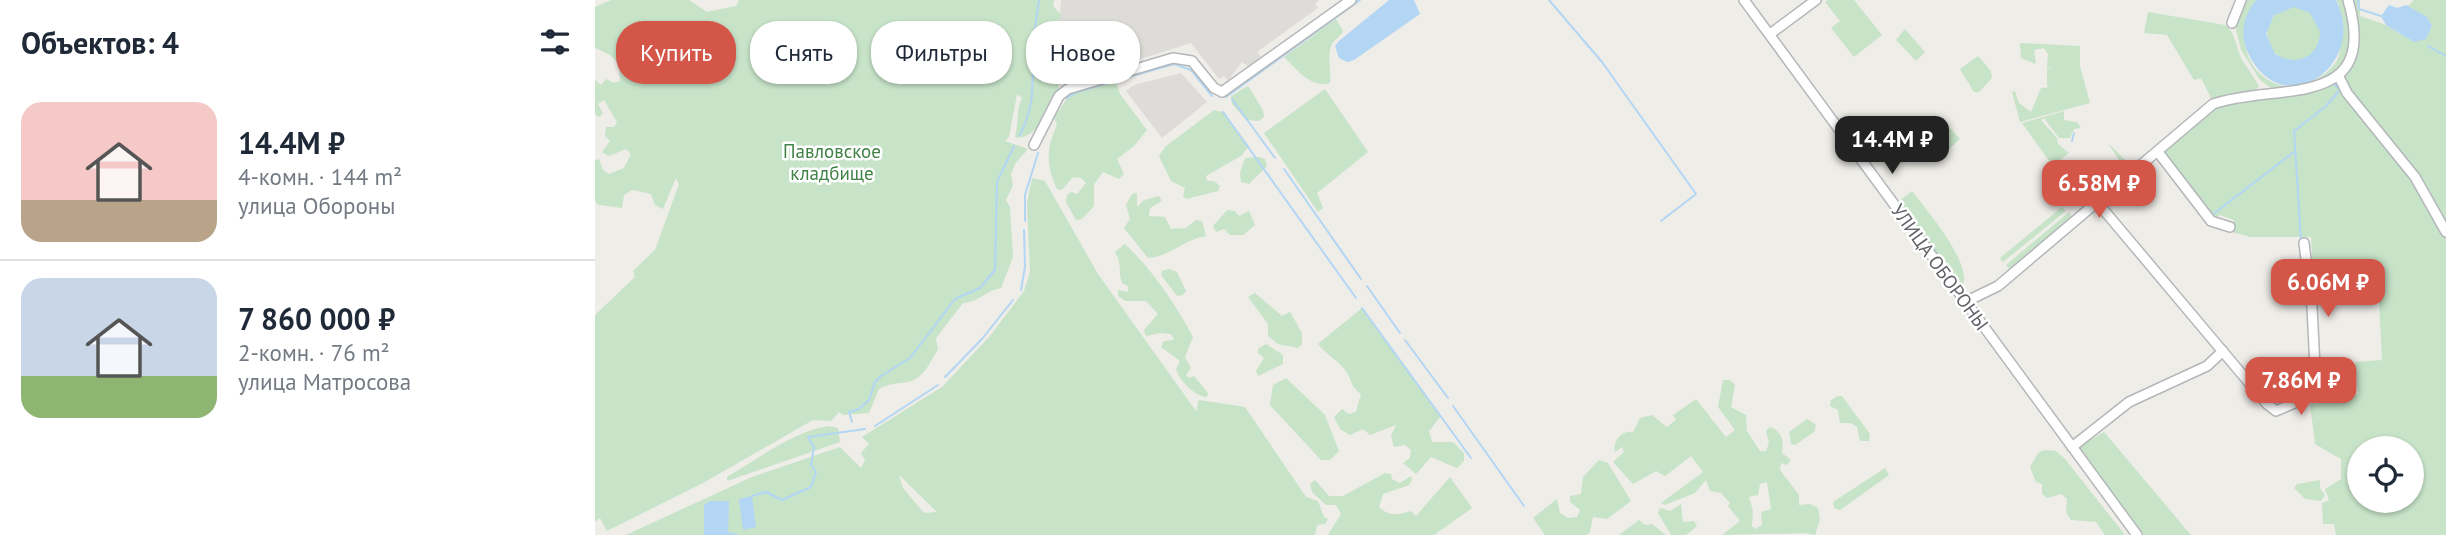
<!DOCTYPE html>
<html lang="ru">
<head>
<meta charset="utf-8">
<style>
  :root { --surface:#fff; --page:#f2f2f3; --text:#1f2937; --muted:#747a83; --line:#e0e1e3; --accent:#d45649 }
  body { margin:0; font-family:"PT Sans",sans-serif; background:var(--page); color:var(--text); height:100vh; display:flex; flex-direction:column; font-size:26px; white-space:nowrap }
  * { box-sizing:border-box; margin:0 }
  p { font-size:23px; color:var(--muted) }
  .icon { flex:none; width:38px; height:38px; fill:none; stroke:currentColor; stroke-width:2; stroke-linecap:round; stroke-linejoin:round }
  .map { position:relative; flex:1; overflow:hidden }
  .drawer { display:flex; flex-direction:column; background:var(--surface); width:595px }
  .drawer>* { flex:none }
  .hud { position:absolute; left:21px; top:21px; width:665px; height:63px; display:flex; gap:14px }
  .controls { position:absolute; left:1752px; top:436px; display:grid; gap:14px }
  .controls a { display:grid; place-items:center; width:77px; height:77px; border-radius:50%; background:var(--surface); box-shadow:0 2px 5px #0004; font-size:35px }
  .price { position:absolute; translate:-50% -60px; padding:0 16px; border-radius:14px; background:var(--accent); color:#fff; font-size:23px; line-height:46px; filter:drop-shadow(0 2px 4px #0008) }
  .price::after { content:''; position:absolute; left:50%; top:42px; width:21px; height:16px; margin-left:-10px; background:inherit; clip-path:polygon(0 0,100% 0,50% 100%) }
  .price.on { background:#222; color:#fff }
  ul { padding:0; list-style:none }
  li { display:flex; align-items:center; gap:21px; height:175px; padding:0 21px }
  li+li { border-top:2px solid var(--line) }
  li span { display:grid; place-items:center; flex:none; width:196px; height:140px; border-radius:21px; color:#555 }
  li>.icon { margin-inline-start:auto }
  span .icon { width:84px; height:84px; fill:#fffc; stroke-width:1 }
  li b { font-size:30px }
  h2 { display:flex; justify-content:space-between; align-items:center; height:84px; padding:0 21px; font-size:30px }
  .pill { padding:0 24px; border-radius:28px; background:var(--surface); box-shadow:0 2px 5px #0004; font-size:24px; line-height:63px }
  .pill.on { background:var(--accent); color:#fff }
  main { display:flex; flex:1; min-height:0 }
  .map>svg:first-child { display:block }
  .industrial { fill:#dedcd9 }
  .green { fill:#c7e3c8; fill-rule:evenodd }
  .water { fill:#b2d6f4; fill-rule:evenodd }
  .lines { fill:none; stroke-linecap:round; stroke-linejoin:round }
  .stream { stroke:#b2d6f4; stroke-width:2 }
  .minor-casing { stroke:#b4b7ba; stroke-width:12 }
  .minor { stroke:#fff; stroke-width:9 }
  .labels { text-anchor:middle; stroke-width:5; stroke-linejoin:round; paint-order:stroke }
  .park-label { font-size:19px; fill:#418246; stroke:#fff }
  .street-label { font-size:19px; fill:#5f6266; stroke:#fff }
</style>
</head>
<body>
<main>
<section class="drawer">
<h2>Объектов: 4<svg class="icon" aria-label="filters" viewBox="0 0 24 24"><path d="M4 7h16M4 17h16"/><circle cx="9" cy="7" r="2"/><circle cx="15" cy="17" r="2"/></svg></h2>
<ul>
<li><span style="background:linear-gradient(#f6c9c9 70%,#b9a48a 0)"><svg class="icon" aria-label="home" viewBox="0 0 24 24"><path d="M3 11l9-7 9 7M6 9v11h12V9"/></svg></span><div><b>14.4M ₽</b><p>4-комн. · 144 m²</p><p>улица Обороны</p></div></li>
<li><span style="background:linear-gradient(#c9d6e8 70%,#8fb573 0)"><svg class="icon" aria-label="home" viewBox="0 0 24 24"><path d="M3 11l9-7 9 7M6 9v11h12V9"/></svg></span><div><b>7 860 000 ₽</b><p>2-комн. · 76 m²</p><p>улица Матросова</p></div></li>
</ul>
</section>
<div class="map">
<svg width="1851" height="535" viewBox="0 0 1851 535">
  <rect width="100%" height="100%" fill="#efede8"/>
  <g class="industrial">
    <polygon points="466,0 724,0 720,4 723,8 662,52 666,57 654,67 647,62 633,81 629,76 624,79 596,43 466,84 461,83 459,73 451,72 452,68 459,68"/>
    <polygon points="586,73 612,102 567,138 531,91 539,85"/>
  </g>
  <g class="green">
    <path d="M16 0H94L112 12 141 6 144 0H459L458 6 466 15 464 20 456 22 453 38 460 46 448 52V56L458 62 464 90C455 105 442 142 420 137 424 123 421 109 427 98L422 94 414 137 410 141 433 149 420 164 416 174 418 185 411 200 415 207 418 257 406 288C390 291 384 302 368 303L341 338 343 349C335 362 328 380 312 382 301 384 295 383 284 389L274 413 248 415 244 412 236 421 218 420 108 483 12 531 5 518 0 522V315L40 277 38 271 60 250 84 184 81 178 68 209 60 205 56 194 37 190 29 195 27 208 4 205 0 201V160L4 159 8 170 14 174 29 168 36 154 31 149 14 156 7 152 15 141 10 136 11 127H19L22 122 9 100 3 104 8 113 5 117 0 115V80L6 85 11 79 19 83 25 81C25 59 19 56 0 48V7Z"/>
    <polygon points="1233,0 1259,0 1287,35 1259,57 1236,28 1245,21 1230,2"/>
    <path d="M1649 0H1661C1640 28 1647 74 1685 85 1704 91 1739 75 1744 55 1748 41 1744 20 1744 5L1741 0H1750L1757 39 1751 58 1740 74 1731 81 1680 91 1665 80 1646 50 1640 26Z"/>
    <path d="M1756 0H1765V16L1791 25 1819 42 1831 38 1837 26 1832 17 1812 7 1819 0H1851V535H1741L1739 524H1728L1727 503 1734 500 1730 489 1746 479V459L1720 444 1715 404 1732 402 1731 395 1763 394 1760 362 1787 360 1782 264 1718 268 1716 237H1655L1637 232 1639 220 1625 215 1619 220 1566 152 1620 105 1725 90 1739 84 1746 92 1750 88 1747 75 1757 56ZM1764 448H1816V500H1764Z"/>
    <circle cx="1699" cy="34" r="27"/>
    <polygon points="1553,12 1630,25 1637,32 1646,58 1664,86 1659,92 1617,100 1606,78 1599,80 1572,35 1549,33"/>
    <path d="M741 19 748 31C745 37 740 39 737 44 731 56 737 72 735 83 716 89 702 69 689 57Z"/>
    <polygon points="1310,29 1330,52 1321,61 1301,40"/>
    <polygon points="1425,43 1485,46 1485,66 1495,103 1425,122 1417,92 1420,91 1424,103 1436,112 1446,88 1455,87 1452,86 1452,69 1457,68 1452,68 1453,54 1449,48 1439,50 1441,64 1426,58"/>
    <polygon points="1383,56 1396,71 1397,78 1384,92 1379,92 1365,69"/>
    <path d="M521 82 525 94 552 130 539 146 522 159 529 174 524 179 508 172 499 184V206L487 219 481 220 471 202 472 195 476 192 482 194 491 183 486 178 478 177 467 190 462 189C451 165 451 149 462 125L459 118 475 94Z"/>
    <polygon points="653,86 668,110 669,117 664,121 651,120 637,104 636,96"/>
    <polygon points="730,89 773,152 722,193 728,208 723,212 669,133"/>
    <polygon points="619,110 628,112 654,146 646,156 611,176 612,181 619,181 625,186 623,191 591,199 588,196 590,188 576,181 564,156 571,146"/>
    <polygon points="1469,111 1469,120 1482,122 1486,128 1479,129 1475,138 1464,138 1449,118 1446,120 1462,138 1463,144 1474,153 1459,164 1465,176 1427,123"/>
    <polygon points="1352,125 1365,139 1343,159 1330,145"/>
    <polygon points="1513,143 1537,167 1536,171 1529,163 1483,201 1480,197 1524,160"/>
    <polygon points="664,157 670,159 672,166 654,184 646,182 645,173 650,158"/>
    <path d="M437 178 450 181 503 274 601 411 604 400 650 407 711 497 723 501 729 517 733 519 730 524 722 525 720 535H145L133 533 109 505 110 535H31L157 477 245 447 266 468 270 460 266 453 274 444 267 437 347 387 395 336 429 291 435 272 432 204ZM304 475 341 511V512L329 513 308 488Z"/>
    <path d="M1317 191C1331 210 1379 264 1367 287L1361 275H1356L1303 202Z"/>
    <path d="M542 193V207L549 200 564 196 567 201 555 208 554 216 570 217 576 229 591 228 601 220 607 221 611 236C590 239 574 257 553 258L529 228 535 219 531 205 537 194Z"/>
    <polygon points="1467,207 1471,211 1408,262 1405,258"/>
    <polygon points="632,210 640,211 644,216 654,211 660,225 648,235 635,235 629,229 621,232 618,226"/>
    <polygon points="1474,212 1478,218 1417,270 1414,269 1411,265"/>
    <path d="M530 244C559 272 579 302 598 337L590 357 596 368 591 375 594 378 599 376 613 393 612 397C599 396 584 380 581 369L585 361 566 347 569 341 579 340 576 334 565 333 551 336 549 330 563 314 551 301H530L523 296V290L533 292V286L527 283C523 272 527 262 520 252Z"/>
    <polygon points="574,269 582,272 591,291 588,295 582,296 566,275 567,271"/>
    <polygon points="660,293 687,316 695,312 707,333 707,344 703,348 683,344 673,336 673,324 653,297"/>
    <path d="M767 308 846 416 834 431 837 442H858L869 453V461L862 468 836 457 821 474 808 463 815 458 816 450 810 445 799 447 796 436 801 425 775 435 768 429 755 435 745 429 739 417 747 409 754 414 761 412 766 394C756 387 757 381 751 371 745 362 731 354 723 344Z"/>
    <polygon points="671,344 688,355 688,364 663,376 661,371 669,358 663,353 663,349"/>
    <polygon points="691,378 730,415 744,451 735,460 726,460 675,405 678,385"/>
    <path d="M1128 380H1135L1140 385 1136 407 1151 415 1152 431 1165 451H1171L1174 443 1171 431 1175 427C1187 431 1189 441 1187 453L1196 460 1192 465 1186 463 1185 470 1204 495V505L1215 504 1223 508 1225 519 1220 535 1211 533 1127 535 1145 521 1133 506 1135 503 1126 493 1115 491 1111 480 1100 493 1070 505 1066 503 1108 472 1096 456 1070 476 1061 471 1038 484 1018 462 1029 452 1027 447 1020 452C1017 441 1027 430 1038 432L1045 418 1057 415 1072 427 1081 420 1078 415 1101 399 1131 437 1140 430 1123 407ZM1172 482 1176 509 1166 512 1167 525 1160 529 1157 526 1158 511 1154 497 1163 495 1165 484Z"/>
    <polygon points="1243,396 1247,396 1275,434 1274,441 1265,441 1262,427 1256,423 1245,423 1243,410 1235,406 1236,400"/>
    <polygon points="1212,419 1221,425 1219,432 1200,445 1196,444 1194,432"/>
    <path d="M233 426 243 428 245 442 132 481V477C163 459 197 432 233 426Z"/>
    <polygon points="1509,432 1596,535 1548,535 1483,448"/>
    <polygon points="1450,450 1461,451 1470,459 1530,535 1510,535 1501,522 1476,520 1471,512 1472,499 1466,494 1452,498 1447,494 1447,484 1441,482 1435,467 1444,452"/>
    <polygon points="1004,460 1013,463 1036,501 1012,519 998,517 995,532 991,535 950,535 938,518 962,499 965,513 973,518 982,517 985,510 975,502 975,496 986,494 988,477"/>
    <polygon points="1290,468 1294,475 1245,510 1239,508 1238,502"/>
    <path d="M790 473 796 474 797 479 805 483 816 476 817 480 814 485 788 494 784 507C795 517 802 515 816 511L821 516 855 477 877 508 839 535H733L746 514 741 505H731L717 492 715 484 720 480 734 496H748Z"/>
    <polygon points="1725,480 1725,488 1730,495 1726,501 1710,499 1699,488 1702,484"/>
    <polygon points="1086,504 1088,522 1099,521 1102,526 1091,535 1076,535 1063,513 1065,508 1075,511"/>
    <polygon points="1044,520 1050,525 1057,524 1071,535 1024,535"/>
  </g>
  <g class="water">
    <polygon points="794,0 819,0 825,14 759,60 752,62 744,58 740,46 744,41"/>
    <path d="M1661 0H1741C1774 64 1689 124 1654 55 1644 36 1648 16 1661 0ZM1699 7 1715 13 1725 32C1724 58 1701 67 1680 54L1671 34 1679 15Z"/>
    <polygon points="1794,5 1802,8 1811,5 1832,17 1837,26 1831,39 1819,42 1791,25 1786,16"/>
    <polygon points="157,496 161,527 148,530 144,499"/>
    <polygon points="115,501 134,501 133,532 145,535 109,535 109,505"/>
  </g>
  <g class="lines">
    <g class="stream">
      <polyline points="954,0 1007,62 1101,194 1066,221"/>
      <polyline points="1763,0 1764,9 1786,16"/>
      <polyline points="1833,46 1851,56"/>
      <polyline points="631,97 765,0"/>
      <polyline points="471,98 482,92 579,64 596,70 617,96"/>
      <polyline points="637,99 680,158"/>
      <polyline points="628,112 761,298"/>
      <path d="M425 135C441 102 437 84 438 49 439 33 442 16 444 0"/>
      <polyline points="1477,141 1479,133"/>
      <polyline points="689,169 766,279"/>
      <polyline points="1617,215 1699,152"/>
      <polyline points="430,221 430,195 443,153"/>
      <polyline points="1706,241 1699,131 1731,106 1745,90 1739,84"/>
      <polyline points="772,286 805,333"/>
      <polyline points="426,290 430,267 429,230"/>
      <polyline points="767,308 876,458"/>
      <polyline points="810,340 853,398"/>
      <polyline points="350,377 387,339 418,300"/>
      <polyline points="858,406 929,506"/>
      <polyline points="257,422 254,412 264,409 274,400 280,382 286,376 315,358 360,299 385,288 400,270 402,182 419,146"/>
      <polyline points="280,426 343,385"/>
      <polyline points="157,496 171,492 187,500 216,487 221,472 216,465 219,447 213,437 270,429"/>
    </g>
    <g class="minor-casing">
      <g id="minor">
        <polyline points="1149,0 1542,535"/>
        <polyline points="1637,23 1646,0"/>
        <polyline points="1175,34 1221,0"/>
        <polyline points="1743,75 1752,93 1820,177 1851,232"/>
        <polyline points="439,145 464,96 473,89 578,58 597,61 619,88 627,92 756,0"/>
        <polyline points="1563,152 1616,221 1635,227"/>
        <polyline points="1502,202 1672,404 1681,411 1713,397 1721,387 1717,307 1709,243"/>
        <path d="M1370 302 1403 286 1618 104C1681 82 1786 112 1753 0"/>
        <polyline points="1477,447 1534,402 1612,366 1628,351"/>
      </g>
    </g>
    <use href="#minor" class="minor"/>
  </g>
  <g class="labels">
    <g class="park-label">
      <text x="237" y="158">Павловское<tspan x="237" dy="22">кладбище</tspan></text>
    </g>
    <g class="street-label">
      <text transform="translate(1345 267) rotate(54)" y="7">УЛИЦА ОБОРОНЫ</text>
    </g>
  </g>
</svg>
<div class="controls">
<a><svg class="icon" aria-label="locate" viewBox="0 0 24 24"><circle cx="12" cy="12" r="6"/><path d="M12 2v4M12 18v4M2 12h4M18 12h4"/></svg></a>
</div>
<b class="price on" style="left:1297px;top:176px">14.4M ₽</b>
<b class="price" style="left:1504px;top:220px">6.58M ₽</b>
<b class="price" style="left:1733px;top:319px">6.06M ₽</b>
<b class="price" style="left:1706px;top:417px">7.86M ₽</b>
<div class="hud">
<a class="pill on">Купить</a>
<a class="pill">Снять</a>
<a class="pill">Фильтры</a>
<a class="pill">Новое</a>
</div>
</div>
</main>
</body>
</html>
